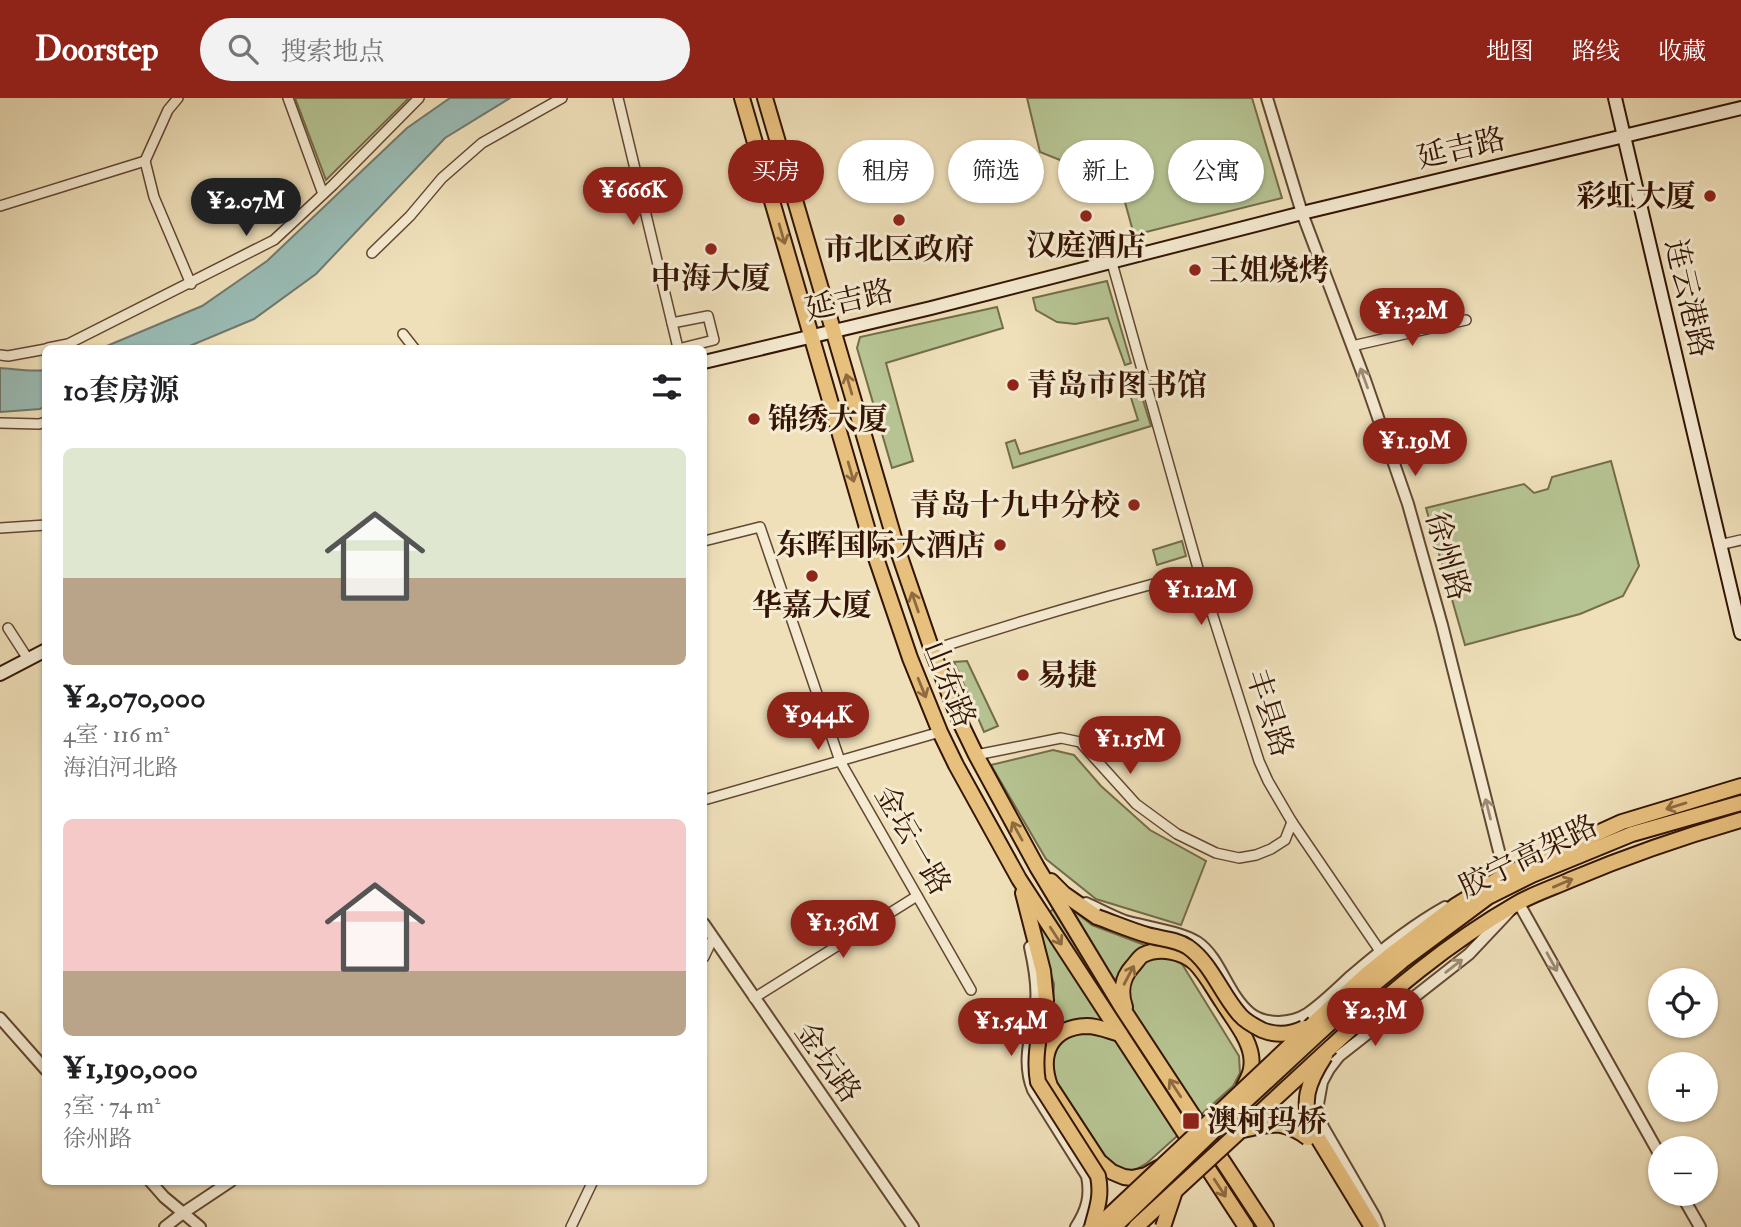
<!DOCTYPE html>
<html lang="zh">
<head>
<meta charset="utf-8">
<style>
  :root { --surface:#fff; --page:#f2f2f2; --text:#202124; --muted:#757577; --accent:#8f2418 }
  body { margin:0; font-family:"IM FELL Double Pica","Noto Serif SC",serif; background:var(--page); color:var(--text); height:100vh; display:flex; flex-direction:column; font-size:26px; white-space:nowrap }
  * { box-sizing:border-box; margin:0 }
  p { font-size:23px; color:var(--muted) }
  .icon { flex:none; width:38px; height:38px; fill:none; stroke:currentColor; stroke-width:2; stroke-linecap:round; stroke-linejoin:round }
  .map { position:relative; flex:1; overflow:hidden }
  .details { position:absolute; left:42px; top:247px; width:665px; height:840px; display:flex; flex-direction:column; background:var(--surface); border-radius:10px; box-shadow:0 2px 5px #0004 }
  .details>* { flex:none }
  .hud { position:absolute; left:728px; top:42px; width:665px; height:63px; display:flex; gap:14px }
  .tools { position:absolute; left:1648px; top:870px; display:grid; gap:14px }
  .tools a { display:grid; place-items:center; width:70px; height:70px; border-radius:50%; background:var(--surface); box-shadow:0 2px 5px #0004; font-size:35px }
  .price { position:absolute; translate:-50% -60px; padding:0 16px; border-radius:24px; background:var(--accent); color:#fff; font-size:23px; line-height:46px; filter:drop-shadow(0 2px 4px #0008) }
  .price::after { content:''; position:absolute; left:50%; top:42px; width:21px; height:16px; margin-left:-10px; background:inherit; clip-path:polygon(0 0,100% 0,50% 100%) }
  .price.selected { background:#222; color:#fff }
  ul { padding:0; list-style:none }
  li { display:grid; align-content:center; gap:14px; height:371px; padding:0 21px }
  li span { display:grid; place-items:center; height:217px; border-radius:10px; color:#555 }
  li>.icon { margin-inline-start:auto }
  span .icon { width:126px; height:126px; fill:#fffc; stroke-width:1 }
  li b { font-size:30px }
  h2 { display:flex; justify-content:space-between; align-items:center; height:84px; padding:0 21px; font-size:30px }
  .chip { padding:0 24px; border-radius:32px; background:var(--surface); box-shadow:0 2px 5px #0004; font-size:24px; line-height:63px }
  .chip.selected { background:var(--accent); color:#fff }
  header { display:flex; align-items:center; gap:42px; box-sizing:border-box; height:98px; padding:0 35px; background:var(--accent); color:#fff }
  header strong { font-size:33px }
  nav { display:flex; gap:38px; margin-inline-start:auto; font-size:24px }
  .search { width:490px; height:63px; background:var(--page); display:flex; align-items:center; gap:18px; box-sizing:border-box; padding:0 24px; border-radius:38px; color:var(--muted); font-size:26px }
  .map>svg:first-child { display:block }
  .green { fill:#b6c392; stroke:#756c4a; stroke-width:2 }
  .water { fill:#9abcb5; stroke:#71796e; stroke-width:2 }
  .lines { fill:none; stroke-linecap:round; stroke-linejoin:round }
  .minor-casing { stroke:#634731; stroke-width:12 }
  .tertiary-casing { stroke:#634731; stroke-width:14 }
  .secondary-casing { stroke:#341403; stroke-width:16 }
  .primary-casing { stroke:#341403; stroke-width:18 }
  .trunk-casing { stroke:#341403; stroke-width:18 }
  .minor { stroke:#f5ebd2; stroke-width:9 }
  .tertiary { stroke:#f5ebd2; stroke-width:10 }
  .secondary { stroke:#f5ebd2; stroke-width:12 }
  .primary { stroke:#e8c07d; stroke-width:14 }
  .trunk { stroke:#e8c07d; stroke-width:14 }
  .primary-bridge-casing { stroke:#341403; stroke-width:18; stroke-linecap:butt }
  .trunk-bridge-casing { stroke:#341403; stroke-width:18; stroke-linecap:butt }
  .primary-bridge { stroke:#e8c07d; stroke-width:14 }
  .trunk-bridge { stroke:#e8c07d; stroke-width:14 }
  .oneway { stroke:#8e6a40 }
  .oneway2 { stroke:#9e8a75 }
  .poi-dot { fill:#8f2418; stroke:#f5ebd2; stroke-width:2.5 }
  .labels { text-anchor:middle; stroke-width:6; stroke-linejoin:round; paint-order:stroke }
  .street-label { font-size:30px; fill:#341403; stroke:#f5ebd2 }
  .poi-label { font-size:30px; font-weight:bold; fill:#341403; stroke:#f5ebd2; text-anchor:start }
</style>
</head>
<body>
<header>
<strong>Doorstep</strong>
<div class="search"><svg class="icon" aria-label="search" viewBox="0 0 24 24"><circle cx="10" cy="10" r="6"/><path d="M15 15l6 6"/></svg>搜索地点</div>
<nav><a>地图</a><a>路线</a><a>收藏</a></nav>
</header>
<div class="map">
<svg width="1741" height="1129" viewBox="0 0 1741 1129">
  <rect width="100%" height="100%" fill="#efe0ba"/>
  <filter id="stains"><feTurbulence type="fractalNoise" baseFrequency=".00286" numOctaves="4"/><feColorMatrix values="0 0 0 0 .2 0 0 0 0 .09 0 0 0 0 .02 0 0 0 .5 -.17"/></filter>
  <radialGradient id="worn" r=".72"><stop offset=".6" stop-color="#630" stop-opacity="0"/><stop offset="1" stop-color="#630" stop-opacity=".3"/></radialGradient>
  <g class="green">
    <polygon points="295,0 409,0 326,82"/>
    <polygon points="1027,0 1252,0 1282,100 1134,137 1120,86 1040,54"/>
    <polygon points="1107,183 1131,265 1125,267 1108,220 1075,226 1057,224 1036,212 1033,200"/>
    <polygon points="997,209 1003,230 886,265 913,363 892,370 857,250 860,239"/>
    <polygon points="1137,283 1151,328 1013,370 1006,345 1015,342 1020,356 1138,322 1127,287"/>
    <polygon points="1611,363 1639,468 1623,498 1580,516 1465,547 1426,410 1524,386 1534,395 1548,391 1552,379"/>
    <polygon points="1182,443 1186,458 1157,467 1153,452"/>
    <polygon points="967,563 998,628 984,634 954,564"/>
    <polygon points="1053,652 1074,657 1101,688 1150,732 1206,763 1181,827 1096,801 1046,761 991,667"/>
    <polygon points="1063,804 1092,827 1142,846 1182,866 1239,958 1240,975 1233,988 1147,1065 1133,1073 1119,1073 1103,1061 1054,981 1051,962 1054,886 1035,825"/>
  </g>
  <g class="water">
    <polygon points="450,0 510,0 445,40 316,176 254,221 185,250 102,250 202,208 267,163 407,30"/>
    <path d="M0 270C16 271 30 274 45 272V308L40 311 0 314Z"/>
  </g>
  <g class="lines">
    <g class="minor-casing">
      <g id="minor">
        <polyline points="178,0 168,12 145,63 154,99 191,186"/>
        <polyline points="288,0 323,96"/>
        <polyline points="618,0 678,250"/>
        <polyline points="0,108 145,63"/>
        <polyline points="372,155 410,118 442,80 482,45 562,0"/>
        <polyline points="1112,165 1199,474 1259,663 1268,683 1292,724 1380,853"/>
        <polyline points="672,225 708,218 714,242 682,250"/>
        <polyline points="403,236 414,250"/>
        <polyline points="1352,248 1466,222"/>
        <polyline points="48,250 68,246 274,142 333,87 419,0"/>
        <polyline points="0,257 8,258 46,251"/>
        <polyline points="0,325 39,326 46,324"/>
        <polyline points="0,430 46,427"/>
        <polyline points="704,443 760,429 840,663 971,892"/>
        <polyline points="1719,447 1741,442"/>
        <polyline points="8,530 28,561"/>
        <path d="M932 552C1020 523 1109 497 1199 474"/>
        <polyline points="976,657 1061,640 1080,644 1136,706 1177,736 1216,755 1239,760 1256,757 1271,751 1285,742 1292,724"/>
        <polyline points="704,702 940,634"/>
        <polyline points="704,859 713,840"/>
        <polyline points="754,900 917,798"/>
        <polyline points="571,1129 593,1083"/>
      </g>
    </g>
    <g class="tertiary-casing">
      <g id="tertiary">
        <polyline points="1267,0 1302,115 1365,282 1408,406 1442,527 1505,777"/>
        <path d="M1086 805C1099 811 1112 818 1125 823 1146 829 1179 833 1197 844 1221 860 1227 897 1251 916 1266 927 1291 926 1307 916 1322 906 1337 891 1351 878 1381 852 1411 828 1445 809"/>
        <polyline points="704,826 913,1129"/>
        <path d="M1030 849C1034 867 1038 887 1036 905 1032 935 1021 963 1033 992L1087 1078C1091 1098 1087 1112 1076 1129"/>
        <polyline points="0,920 46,972"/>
        <polyline points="150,1083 164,1099 200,1129"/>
        <polyline points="1681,1096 1700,1129"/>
        <polyline points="165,1129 183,1115 231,1083"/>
        <polyline points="1379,1129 1375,1119 1323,1029 1320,1019 1318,1006 1322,984 1329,971 1339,958 1469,856 1518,804 1661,1059"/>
      </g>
    </g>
    <g class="secondary-casing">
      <g id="secondary">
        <polyline points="1615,0 1741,535"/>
        <polyline points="704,264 931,210 1302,115 1741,10"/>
        <polyline points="0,576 46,552"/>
      </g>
    </g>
    <g class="primary-casing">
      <g id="primary">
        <polyline points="742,0 875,457 910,560 940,634 956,667 1019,781 1246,1129"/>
        <polyline points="765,0 897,450 932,552 961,626 976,657 1037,769 1121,908 1266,1129"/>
        <polyline points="1051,783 1064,796 1097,819"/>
        <polyline points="1023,795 1043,873 1046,903"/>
        <path d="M1125 909C1120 895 1122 880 1132 869 1136 865 1139 859 1143 857 1159 849 1182 853 1195 865 1206 876 1214 892 1223 905 1233 921 1248 939 1251 957 1253 970 1250 977 1244 988"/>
        <polyline points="1314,925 1366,877 1393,855 1455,808 1505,777 1622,724 1741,688"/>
        <path d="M1120 936C1109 933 1098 928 1087 928 1050 929 1039 957 1050 988L1099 1063 1112 1074 1124 1079 1132 1080 1146 1077 1158 1070"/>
        <polyline points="1315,1035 1372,1129"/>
      </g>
    </g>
    <g class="trunk-casing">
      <g id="trunk">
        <polyline points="1320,934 1361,897 1402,863 1488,799 1532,777 1632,736 1741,705"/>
        <path d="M1331 949C1389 895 1448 845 1516 806 1533 796 1552 790 1570 782 1627 758 1682 739 1741 722"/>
      </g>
    </g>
    <use href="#minor" class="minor"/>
    <use href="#tertiary" class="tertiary"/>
    <use href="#secondary" class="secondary"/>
    <use href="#primary" class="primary"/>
    <use href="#trunk" class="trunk"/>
    <g class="primary-bridge-casing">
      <g id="primary-bridge">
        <path d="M1097 819C1114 825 1130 832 1147 837 1161 841 1176 841 1188 849 1212 866 1221 896 1240 917 1246 924 1254 928 1262 932 1277 938 1290 937 1304 930"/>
        <path d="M1046 903C1041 930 1033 957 1038 984L1098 1078C1102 1098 1097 1110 1092 1129"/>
        <path d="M1243 1032C1272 1026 1282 1021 1308 1040"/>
        <path d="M1315 1035C1299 1006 1308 984 1325 958"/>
        <polyline points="1097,1129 1314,925"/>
        <polyline points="1163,1129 1175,1093"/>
      </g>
    </g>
    <g class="trunk-bridge-casing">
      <g id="trunk-bridge">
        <polyline points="1114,1129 1224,1023 1320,934"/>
        <polyline points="1136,1129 1331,949"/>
      </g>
    </g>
    <use href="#primary-bridge" class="primary-bridge"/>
    <use href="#trunk-bridge" class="trunk-bridge"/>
  </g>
  <defs><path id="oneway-shaft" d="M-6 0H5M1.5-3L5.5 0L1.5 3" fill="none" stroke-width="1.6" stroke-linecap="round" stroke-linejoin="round" transform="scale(1.75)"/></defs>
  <g class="oneway">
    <use href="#oneway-shaft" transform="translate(782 136) rotate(74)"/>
    <use href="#oneway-shaft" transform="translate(849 286) rotate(-106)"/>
    <use href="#oneway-shaft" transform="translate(851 374) rotate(74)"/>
    <use href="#oneway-shaft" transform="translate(915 504) rotate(-109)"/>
    <use href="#oneway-shaft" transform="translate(922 590) rotate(68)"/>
    <use href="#oneway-shaft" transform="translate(1676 708) rotate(163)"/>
    <use href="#oneway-shaft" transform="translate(1017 733) rotate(-119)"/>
    <use href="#oneway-shaft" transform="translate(1563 785) rotate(-23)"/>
    <use href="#oneway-shaft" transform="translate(1056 838) rotate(57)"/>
    <use href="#oneway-shaft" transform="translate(1129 877) rotate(-62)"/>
    <use href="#oneway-shaft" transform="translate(1175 990) rotate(-123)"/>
    <use href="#oneway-shaft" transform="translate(1220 1090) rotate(57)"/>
  </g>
  <g class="oneway2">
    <use href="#oneway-shaft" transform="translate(1364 280) rotate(-110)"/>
    <use href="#oneway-shaft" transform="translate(1488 711) rotate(-104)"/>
    <use href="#oneway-shaft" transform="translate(1552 864) rotate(61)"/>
    <use href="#oneway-shaft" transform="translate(1454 868) rotate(-38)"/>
  </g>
  <g class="poi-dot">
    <circle cx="1710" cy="98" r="7"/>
    <circle cx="1086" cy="118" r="7"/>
    <circle cx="899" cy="122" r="7"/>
    <circle cx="711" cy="151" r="7"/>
    <circle cx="1195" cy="172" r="7"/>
    <circle cx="1013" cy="287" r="7"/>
    <circle cx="754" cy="321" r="7"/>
    <circle cx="1134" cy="407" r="7"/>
    <circle cx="1000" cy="447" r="7"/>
    <circle cx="812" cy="478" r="7"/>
    <circle cx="1023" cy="577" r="7"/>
    <rect x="1182" y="1014" width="18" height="18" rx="3.5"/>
  </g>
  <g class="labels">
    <g class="street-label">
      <text transform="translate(1461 50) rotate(-13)" y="10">延吉路</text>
      <text transform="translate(1689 200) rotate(77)" y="10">连云港路</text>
      <text transform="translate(849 202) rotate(-13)" y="10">延吉路</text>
      <text transform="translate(1448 458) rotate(74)" y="10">徐州路</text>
      <text transform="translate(950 586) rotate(68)" y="10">山东路</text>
      <text transform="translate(1270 615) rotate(72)" y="10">丰县路</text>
      <text transform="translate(913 742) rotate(60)" y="10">金坛一路</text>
      <text transform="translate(1528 758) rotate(-26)" y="10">胶宁高架路</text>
      <text transform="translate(828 964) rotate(55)" y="10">金坛路</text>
    </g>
    <g class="poi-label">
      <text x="1696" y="108" text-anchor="end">彩虹大厦</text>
      <text x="1086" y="157" text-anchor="middle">汉庭酒店</text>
      <text x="899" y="161" text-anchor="middle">市北区政府</text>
      <text x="1209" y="182">王姐烧烤</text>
      <text x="711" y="190" text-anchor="middle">中海大厦</text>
      <text x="1027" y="297">青岛市图书馆</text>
      <text x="768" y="331">锦绣大厦</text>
      <text x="1120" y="417" text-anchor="end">青岛十九中分校</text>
      <text x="986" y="457" text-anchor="end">东晖国际大酒店</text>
      <text x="812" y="517" text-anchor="middle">华嘉大厦</text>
      <text x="1037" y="587">易捷</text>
      <text x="1207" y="1033">澳柯玛桥</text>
    </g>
  </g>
  <rect width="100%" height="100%" filter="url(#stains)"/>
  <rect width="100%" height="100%" fill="url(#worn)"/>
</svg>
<div class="tools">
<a><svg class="icon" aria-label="locate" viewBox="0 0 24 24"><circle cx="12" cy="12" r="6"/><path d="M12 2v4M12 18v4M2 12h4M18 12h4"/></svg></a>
<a>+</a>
<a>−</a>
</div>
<b class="price" style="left:633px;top:129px">¥666K</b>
<b class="price selected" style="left:246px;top:140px">¥2.07M</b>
<b class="price" style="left:1412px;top:250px">¥1.32M</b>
<b class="price" style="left:1415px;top:380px">¥1.19M</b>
<b class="price" style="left:1201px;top:529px">¥1.12M</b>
<b class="price" style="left:818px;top:654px">¥944K</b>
<b class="price" style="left:1130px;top:678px">¥1.15M</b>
<b class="price" style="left:843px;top:862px">¥1.36M</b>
<b class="price" style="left:1375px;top:950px">¥2.3M</b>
<b class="price" style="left:1011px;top:960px">¥1.54M</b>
<div class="hud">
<a class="chip selected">买房</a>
<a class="chip">租房</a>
<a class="chip">筛选</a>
<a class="chip">新上</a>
<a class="chip">公寓</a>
</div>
<section class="details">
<h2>10套房源<svg class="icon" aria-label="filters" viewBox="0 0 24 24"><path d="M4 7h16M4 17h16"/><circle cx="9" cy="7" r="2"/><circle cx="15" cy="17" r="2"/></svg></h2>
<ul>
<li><span style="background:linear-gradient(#dfe7d0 60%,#b9a48a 0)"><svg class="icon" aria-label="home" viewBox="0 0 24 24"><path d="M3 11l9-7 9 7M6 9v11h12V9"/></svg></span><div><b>¥2,070,000</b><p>4室 · 116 m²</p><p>海泊河北路</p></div></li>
<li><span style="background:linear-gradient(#f6c9c9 70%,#b9a48a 0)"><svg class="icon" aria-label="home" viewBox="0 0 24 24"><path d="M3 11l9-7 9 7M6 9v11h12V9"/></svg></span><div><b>¥1,190,000</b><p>3室 · 74 m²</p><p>徐州路</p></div></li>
</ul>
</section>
</div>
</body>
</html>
